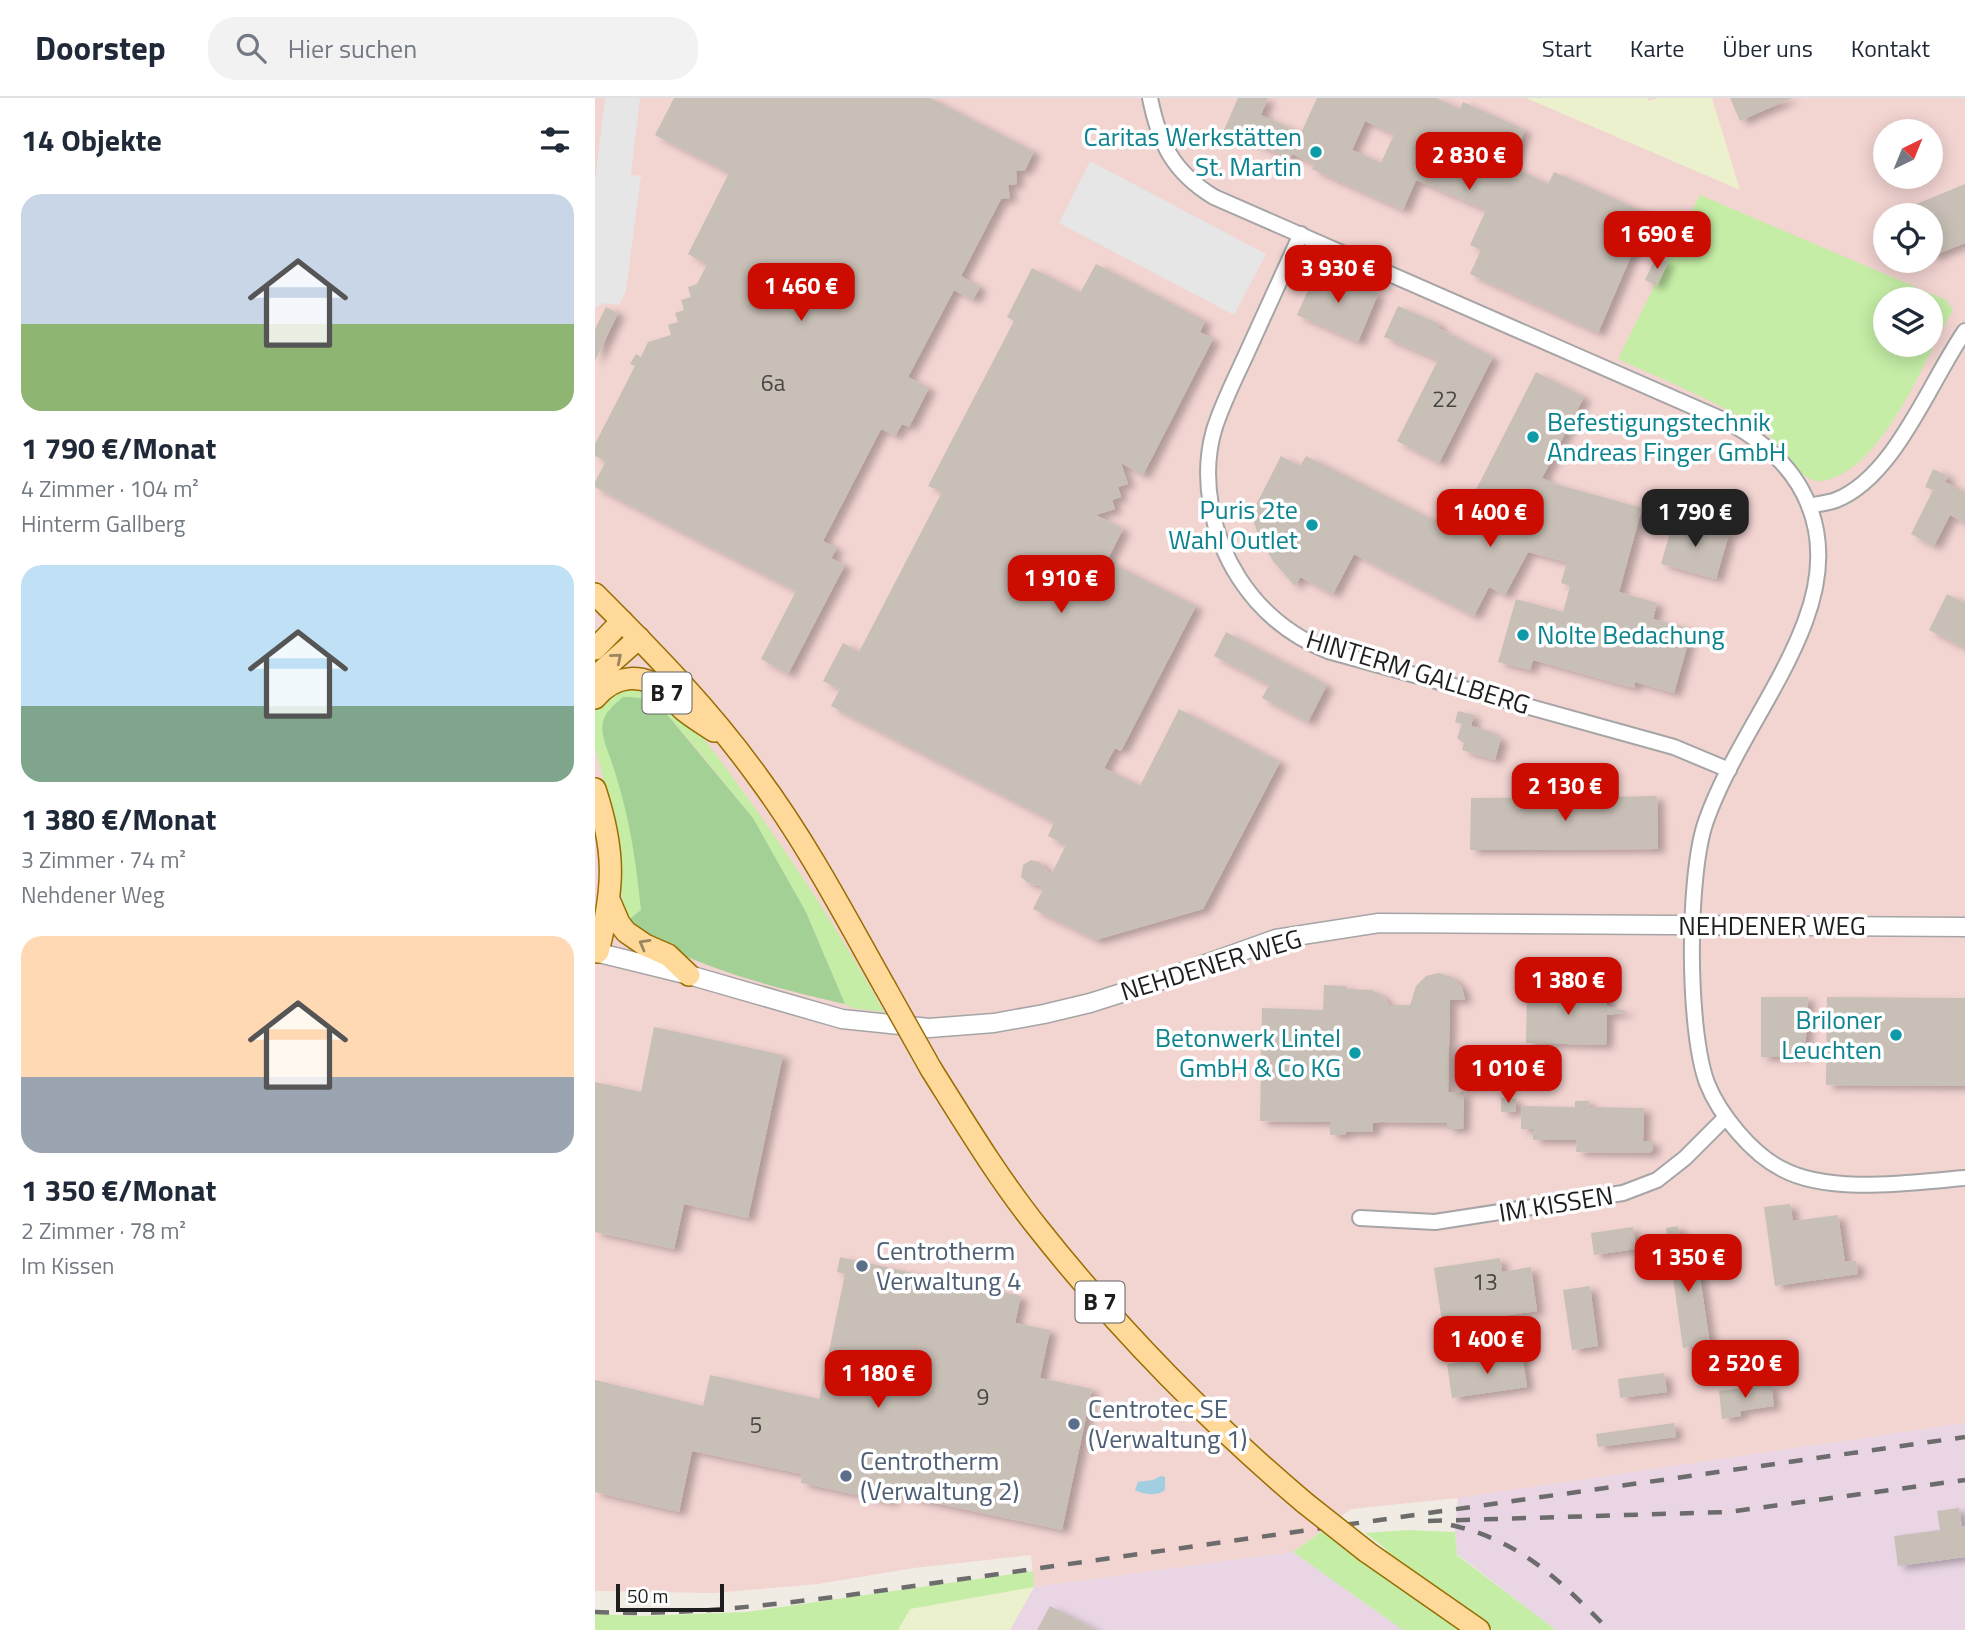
<!DOCTYPE html>
<html lang="de">
<head>
<meta charset="utf-8">
<style>
  :root { --surface:#fff; --page:#f2f2f3; --text:#1f2937; --muted:#747a83; --line:#e0e1e3; --accent:#cc0c00 }
  body { margin:0; font-family:"Titillium Web",sans-serif; background:var(--page); color:var(--text); height:100vh; display:flex; flex-direction:column; font-size:26px; white-space:nowrap }
  * { box-sizing:border-box; margin:0 }
  p { font-size:23px; color:var(--muted) }
  .icon { flex:none; width:38px; height:38px; fill:none; stroke:currentColor; stroke-width:2; stroke-linecap:round; stroke-linejoin:round }
  .map { position:relative; flex:1; overflow:hidden }
  .drawer { display:flex; flex-direction:column; background:var(--surface); width:595px }
  .drawer>* { flex:none }
  .needle { width:46px; rotate:43deg }
  .tools { position:absolute; left:1278px; top:21px; display:grid; gap:14px }
  .tools a { display:grid; place-items:center; width:70px; height:70px; border-radius:50%; background:var(--surface); box-shadow:0 4px 18px #0003; font-size:35px }
  .scale { position:absolute; left:21px; bottom:18px; width:108px; box-sizing:border-box; padding-left:7px; border:4px solid #1e1e1e; border-top:0; font-size:19px; line-height:24px; white-space:nowrap; color:#1e1e1e; -webkit-text-stroke:5px #fff; paint-order:stroke }
  .price { position:absolute; translate:-50% -60px; padding:0 16px; border-radius:14px; background:var(--accent); color:#fff; font-size:23px; line-height:46px; filter:drop-shadow(0 2px 4px #0008) }
  .price::after { content:''; position:absolute; left:50%; top:42px; width:21px; height:16px; margin-left:-10px; background:inherit; clip-path:polygon(0 0,100% 0,50% 100%) }
  .price.active { background:#222; color:#fff }
  ul { padding:0; list-style:none }
  li { display:grid; align-content:center; gap:14px; height:371px; padding:0 21px }
  li span { display:grid; place-items:center; height:217px; border-radius:21px; color:#555 }
  li>.icon { margin-inline-start:auto }
  span .icon { width:126px; height:126px; fill:#fffc; stroke-width:1 }
  li b { font-size:30px }
  h2 { display:flex; justify-content:space-between; align-items:center; height:84px; padding:0 21px; font-size:30px }
  header { display:flex; align-items:center; gap:42px; box-sizing:border-box; height:98px; padding:0 35px; background:var(--surface); border-bottom:2px solid var(--line) }
  header strong { font-size:33px }
  nav { display:flex; gap:38px; margin-inline-start:auto; font-size:24px }
  .search { width:490px; height:63px; background:var(--page); display:flex; align-items:center; gap:18px; box-sizing:border-box; padding:0 24px; border-radius:28px; color:var(--muted); font-size:26px }
  main { display:flex; flex:1; min-height:0 }
  .map>svg:first-child { display:block }
  .commercial { fill:#f2d4d1; fill-rule:evenodd }
  .industrial { fill:#e9d5e4 }
  .farmland { fill:#ebf0cd }
  .grass { fill:#c5eda6; fill-rule:evenodd }
  .forest { fill:#a3d195 }
  .parking { fill:#e6e6e6 }
  .water { fill:#a1cee0 }
  .building { fill:#c8bfb6; fill-rule:evenodd; filter:url(#shadow) }
  .lines { fill:none; stroke-linecap:round; stroke-linejoin:round }
  .minor-casing { stroke:#a5a5a5; stroke-width:18 }
  .tertiary-casing { stroke:#a5a5a5; stroke-width:21 }
  .primary-casing { stroke:#986e00; stroke-width:24 }
  .minor { stroke:#fff; stroke-width:14 }
  .tertiary { stroke:#fff; stroke-width:18 }
  .primary { stroke:#ffd999; stroke-width:21 }
  .rail { stroke:#6c6c6c; stroke-width:4.5; stroke-dasharray:14 14; stroke-linecap:butt }
  .primary-bridge-casing { stroke:#986e00; stroke-width:24; stroke-linecap:butt }
  .primary-bridge { stroke:#ffd999; stroke-width:21 }
  .oneway { stroke:#9a8562 }
  .culture-dot { fill:#0f9aa8; stroke:#fff; stroke-width:2.5 }
  .service-dot { fill:#5c6f8a; stroke:#fff; stroke-width:2.5 }
  .labels { text-anchor:middle; stroke-width:7; stroke-linejoin:round; paint-order:stroke }
  .number-label { font-size:23px; fill:#484644 }
  .shield { fill:#fff; stroke:#626262; stroke-width:2 }
  .shield-label { font-size:24px; font-weight:bold; fill:#1e1e1e }
  .culture-label { font-size:26px; fill:#0d838f; stroke:#fff; text-anchor:end }
  .street-label { font-size:26px; fill:#1e1e1e; stroke:#fff }
  .service-label { font-size:26px; fill:#4e5e75; stroke:#fff; text-anchor:start }
</style>
</head>
<body>
<header>
<strong>Doorstep</strong>
<div class="search"><svg class="icon" aria-label="search" viewBox="0 0 24 24"><circle cx="10" cy="10" r="6"/><path d="M15 15l6 6"/></svg>Hier suchen</div>
<nav><a>Start</a><a>Karte</a><a>Über uns</a><a>Kontakt</a></nav>
</header>
<main>
<section class="drawer">
<h2>14 Objekte<svg class="icon" aria-label="filters" viewBox="0 0 24 24"><path d="M4 7h16M4 17h16"/><circle cx="9" cy="7" r="2"/><circle cx="15" cy="17" r="2"/></svg></h2>
<ul>
<li><span style="background:linear-gradient(#c9d6e8 60%,#8fb573 0)"><svg class="icon" aria-label="home" viewBox="0 0 24 24"><path d="M3 11l9-7 9 7M6 9v11h12V9"/></svg></span><div><b>1 790 €/Monat</b><p>4 Zimmer · 104 m²</p><p>Hinterm Gallberg</p></div></li>
<li><span style="background:linear-gradient(#bfe0f5 65%,#7fa58c 0)"><svg class="icon" aria-label="home" viewBox="0 0 24 24"><path d="M3 11l9-7 9 7M6 9v11h12V9"/></svg></span><div><b>1 380 €/Monat</b><p>3 Zimmer · 74 m²</p><p>Nehdener Weg</p></div></li>
<li><span style="background:linear-gradient(#ffd9b3 65%,#9aa5b1 0)"><svg class="icon" aria-label="home" viewBox="0 0 24 24"><path d="M3 11l9-7 9 7M6 9v11h12V9"/></svg></span><div><b>1 350 €/Monat</b><p>2 Zimmer · 78 m²</p><p>Im Kissen</p></div></li>
</ul>
</section>
<div class="map">
<svg width="1370" height="1532" viewBox="0 0 1370 1532">
  <defs>
    <filter id="shadow"><feDropShadow dx="7" dy="4" stdDeviation="3.5" flood-color="#0004"/></filter>
  </defs>
  <rect width="100%" height="100%" fill="#f0ece3"/>
  <path class="commercial" d="M0 0H1370V1325L863 1400 756 1411 698 1454 439 1489 436 1457 319 1470 223 1486 118 1495 0 1493ZM1290 33H1335V79H1290ZM1290 117H1335V163H1290ZM1290 201H1335V247H1290Z"/>
  <g class="industrial">
    <polygon points="1370,1325 1370,1532 961,1532 862,1456 860,1434 863,1400"/>
    <polygon points="698,1454 808,1532 415,1532 439,1489"/>
  </g>
  <g class="farmland">
    <polygon points="931,0 1052,0 1054,3 1062,0 1117,0 1145,92"/>
    <polygon points="439,1489 415,1532 303,1532 315,1511"/>
  </g>
  <g class="grass">
    <path d="M1105 97 1351 202 1358 212C1329 261 1292 363 1235 381 1230 383 1220 384 1215 381 1194 371 1186 344 1167 332 1122 303 1071 283 1023 261ZM1290 201H1335V247H1290Z"/>
    <path d="M34 587C43 589 57 590 64 595 92 615 121 656 141 684 195 757 245 834 289 914L257 910 250 906 211 814 158 720 96 644 61 605 10 644 31 705 40 749 46 812 33 822 22 781V730L0 650V614L15 596Z"/>
    <polygon points="731,1430 872,1532 808,1532 698,1454"/>
    <polygon points="813,1432 860,1434 862,1457 961,1532 898,1532 789,1454 791,1451 770,1435"/>
    <polygon points="438,1473 439,1489 315,1511 303,1532 0,1532 0,1516 46,1518 151,1514"/>
  </g>
  <path class="forest" d="M28 599C46 599 57 601 70 614L158 720 211 814 250 906C194 894 71 863 33 822L46 812C40 755 34 716 16 662 12 651 5 635 8 624 10 614 20 606 28 599Z"/>
  <g class="parking">
    <polygon points="10,0 45,0 36,77 46,78 31,193 24,207 8,205 0,211 0,83"/>
    <polygon points="495,63 671,156 639,217 464,125"/>
  </g>
  <path class="water" d="M566 1378 570 1379V1392C563 1398 548 1397 540 1392L543 1384 558 1382Z"/>
  <g class="building">
    <polygon points="79,0 335,0 439,54 430,72 421,73 422,86 413,87 415,100 406,101 366,178 385,189 378,202 359,192 313,279 334,290 314,329 307,326 300,338 286,331 228,443 242,450 236,460 250,467 193,576 166,561 201,493 0,389 0,384 11,363 0,358 0,346 40,268 35,266 41,256 46,259 53,244 76,237 73,227 83,224 80,215 89,212 86,202 96,199 93,189 102,186 112,166 93,156 134,75 60,37"/>
    <path d="M643 0H673L666 17 706 35 722 0H841L865 11 868 4 930 32 915 68 953 86 959 74 1054 116 1003 235 875 176 886 152 875 147 891 112 821 82 808 112 717 71 720 66 697 56 695 61 640 37 629 32ZM770 23 799 36 786 65 757 52Z"/>
    <polygon points="1135,0 1197,0 1145,23"/>
    <polygon points="1370,86 1370,145 1335,159 1335,117 1295,117"/>
    <polygon points="1061,159 1073,164 1062,188 1050,182"/>
    <polygon points="501,166 610,223 605,234 618,241 548,377 526,365 533,386 523,389 526,399 517,402 520,411 501,417 528,431 512,463 601,508 526,653 520,650 509,670 545,688 584,611 685,664 608,811 501,842 438,811 449,789 433,785 426,779 428,767 436,762 444,764 456,777 471,747 453,738 459,724 236,608 245,591 228,583 248,545 264,554 347,394 333,388 419,223 412,219 437,170 485,195"/>
    <polygon points="723,170 783,196 763,244 702,217"/>
    <polygon points="803,208 844,226 843,230 898,259 844,365 802,343 843,262 789,239"/>
    <polygon points="11,209 23,215 0,263 0,231"/>
    <polygon points="941,274 989,299 947,380 960,386 1047,410 1024,494 1062,505 1058,521 1097,531 1079,595 1040,584 1039,590 938,562 935,572 903,564 921,501 968,514 975,488 966,485 972,464 933,454 910,497 894,489 879,518 759,456 738,496 705,479 700,488 678,463 663,437 653,405 660,409 686,358 705,368 711,358 860,433"/>
    <polygon points="1338,371 1353,378 1350,384 1370,394 1370,425 1355,417 1339,448 1316,436 1338,392 1330,389"/>
    <polygon points="1079,420 1134,436 1121,481 1066,466"/>
    <polygon points="1352,496 1370,505 1370,550 1334,532"/>
    <polygon points="631,534 732,587 713,624 667,600 674,587 619,558"/>
    <polygon points="863,613 879,617 876,628 898,634 897,637 906,640 900,662 867,652 869,645 862,640 867,626 860,624"/>
    <polygon points="996,690 1008,690 1008,699 1062,698 1063,751 875,752 876,700 997,699"/>
    <polygon points="844,875 857,879 867,889 870,902 855,902 853,994 869,994 868,1031 852,1031 852,1025 787,1024 778,1025 778,1034 751,1034 750,1037 735,1037 735,1024 665,1023 667,910 728,912 729,887 751,888 751,891 778,892 779,895 784,895 795,907 815,907 821,888 831,878"/>
    <polygon points="992,889 995,892 1012,892 1012,908 1034,914 1012,917 1011,947 931,945 932,891 989,892"/>
    <polygon points="1166,899 1213,899 1210,959 1166,959"/>
    <polygon points="1232,899 1370,900 1370,988 1231,987"/>
    <polygon points="59,929 188,957 153,1120 89,1106 79,1151 0,1134 0,984 46,994"/>
    <polygon points="906,1000 921,1001 921,1014 906,1014"/>
    <polygon points="980,1003 994,1003 993,1009 1049,1010 1048,1043 1058,1043 1058,1052 1054,1055 981,1054 982,1042 938,1042 938,1031 926,1031 926,1008 980,1009"/>
    <polygon points="1195,1106 1198,1123 1243,1117 1250,1164 1261,1163 1263,1176 1180,1188 1169,1109"/>
    <polygon points="1083,1128 1088,1161 1102,1159 1115,1246 1088,1250 1071,1130"/>
    <polygon points="1038,1129 1041,1151 999,1157 996,1135"/>
    <polygon points="245,1159 382,1189 385,1180 399,1183 397,1192 426,1198 420,1225 455,1232 445,1280 497,1291 467,1432 298,1396 296,1404 206,1385 207,1376 97,1353 84,1414 0,1394 0,1282 108,1308 115,1277 224,1301 250,1176 242,1174"/>
    <polygon points="905,1160 907,1174 936,1169 942,1213 866,1224 869,1241 850,1243 839,1170"/>
    <polygon points="995,1188 1003,1248 977,1252 968,1192"/>
    <polygon points="927,1255 932,1289 857,1300 852,1266"/>
    <polygon points="1069,1275 1072,1294 1025,1300 1023,1281"/>
    <polygon points="1176,1286 1179,1308 1145,1313 1146,1318 1127,1321 1124,1293"/>
    <polygon points="1079,1325 1081,1339 1003,1349 1001,1336"/>
    <polygon points="1364,1410 1367,1429 1370,1428 1370,1459 1303,1468 1299,1438 1345,1432 1342,1413"/>
    <polygon points="455,1508 502,1532 442,1532"/>
  </g>
  <g class="lines">
    <g class="minor-casing">
      <g id="minor">
        <path d="M555 0C564 45 578 74 619 99L1133 324C1213 367 1243 437 1210 524 1184 593 1136 653 1111 723 1092 777 1092 931 1112 985 1124 1016 1157 1056 1187 1071 1235 1097 1318 1084 1370 1080"/>
        <path d="M706 136C689 173 672 211 655 248 643 275 628 303 619 332 605 381 617 438 644 480 666 514 695 538 733 553L1079 649 1134 672"/>
        <path d="M1214 408C1223 406 1233 405 1241 402 1300 379 1335 283 1370 233"/>
        <polyline points="765,1120 840,1124 1028,1095 1062,1082 1090,1060 1130,1020"/>
      </g>
    </g>
    <g class="tertiary-casing">
      <polyline id="tertiary" points="0,854 94,877 247,921 334,930 399,925 449,916 495,905 558,885 681,841 784,825 1370,829"/>
    </g>
    <g class="primary-casing">
      <g id="primary">
        <path d="M0 496C58 554 115 612 163 679 212 745 250 818 290 889"/>
        <polyline points="0,551 27,523"/>
        <polyline points="0,579 44,540"/>
        <path d="M0 600C20 576 49 574 72 595 79 601 84 609 91 614 100 621 110 627 119 633"/>
        <path d="M0 691C21 755 19 790 3 854"/>
        <polyline points="15,804 24,825 31,834 50,847 73,857 94,877"/>
        <path d="M336 971C370 1025 403 1080 443 1130 523 1231 612 1322 710 1405"/>
        <polyline points="772,1454 884,1532"/>
      </g>
    </g>
    <use href="#minor" class="minor"/>
    <use href="#tertiary" class="tertiary"/>
    <use href="#primary" class="primary"/>
    <g class="rail">
      <polyline points="833,1423 1133,1414 1370,1382"/>
      <path d="M856 1427C927 1443 965 1483 1014 1532"/>
      <path d="M0 1514C83 1518 165 1508 248 1498L1370 1339"/>
    </g>
    <g class="primary-bridge-casing">
      <g id="primary-bridge">
        <polyline points="290,889 336,971"/>
        <polyline points="710,1405 772,1454"/>
      </g>
    </g>
    <use href="#primary-bridge" class="primary-bridge"/>
  </g>
  <defs><path id="oneway-chevron" d="M-2-3.5L2.5 0L-2 3.5" fill="none" stroke-width="1.6" stroke-linecap="round" stroke-linejoin="round" transform="scale(1.75)"/></defs>
  <g class="oneway">
    <use href="#oneway-chevron" transform="translate(22 560) rotate(-40)"/>
    <use href="#oneway-chevron" transform="translate(49 846) rotate(-151)"/>
  </g>
  <g class="culture-dot">
    <circle cx="721" cy="54" r="7"/>
    <circle cx="938" cy="339" r="7"/>
    <circle cx="717" cy="427" r="7"/>
    <circle cx="928" cy="537" r="7"/>
    <circle cx="1301" cy="937" r="7"/>
    <circle cx="760" cy="955" r="7"/>
  </g>
  <g class="service-dot">
    <circle cx="267" cy="1168" r="7"/>
    <circle cx="479" cy="1326" r="7"/>
    <circle cx="251" cy="1378" r="7"/>
  </g>
  <g class="labels">
    <g class="number-label">
      <text x="178" y="293">6a</text>
      <text x="850" y="309">22</text>
      <text x="890" y="1192">13</text>
      <text x="388" y="1307">9</text>
      <text x="161" y="1335">5</text>
    </g>
    <g class="shield">
      <rect x="47.5" y="574.5" width="49" height="41" rx="5"/>
      <rect x="480.5" y="1183.5" width="49" height="41" rx="5"/>
    </g>
    <g class="shield-label">
      <text x="72" y="603">B 7</text>
      <text x="505" y="1212">B 7</text>
    </g>
    <g class="culture-label">
      <text x="707" y="48">Caritas Werkstätten<tspan x="707" dy="30">St. Martin</tspan></text>
      <text x="952" y="333" text-anchor="start">Befestigungstechnik<tspan x="952" dy="30">Andreas Finger GmbH</tspan></text>
      <text x="703" y="421">Puris 2te<tspan x="703" dy="30">Wahl Outlet</tspan></text>
      <text x="942" y="546" text-anchor="start">Nolte Bedachung</text>
      <text x="1287" y="931">Briloner<tspan x="1287" dy="30">Leuchten</tspan></text>
      <text x="746" y="949">Betonwerk Lintel<tspan x="746" dy="30">GmbH &amp; Co KG</tspan></text>
    </g>
    <g class="street-label">
      <text transform="translate(823 574) rotate(17)" y="9">HINTERM GALLBERG</text>
      <text x="1177" y="837">NEHDENER WEG</text>
      <text transform="translate(616 867) rotate(-17)" y="9">NEHDENER WEG</text>
      <text transform="translate(961 1106) rotate(-9)" y="9">IM KISSEN</text>
    </g>
    <g class="service-label">
      <text x="281" y="1162">Centrotherm<tspan x="281" dy="30">Verwaltung 4</tspan></text>
      <text x="493" y="1320">Centrotec SE<tspan x="493" dy="30">(Verwaltung 1)</tspan></text>
      <text x="265" y="1372">Centrotherm<tspan x="265" dy="30">(Verwaltung 2)</tspan></text>
    </g>
  </g>
</svg>
<div class="tools">
<a><svg class="needle" viewBox="-14 -14 28 28"><path d="M0-13l5 13h-10z" fill="#e53935"/><path d="M0 13l5-13h-10z" fill="#747a83"/></svg></a>
<a><svg class="icon" aria-label="locate" viewBox="0 0 24 24"><circle cx="12" cy="12" r="6"/><path d="M12 2v4M12 18v4M2 12h4M18 12h4"/></svg></a>
<a><svg class="icon" aria-label="layers" viewBox="0 0 24 24"><path d="M12 4l9 5-9 5-9-5zM3 14l9 5 9-5"/></svg></a>
</div>
<div class="scale">50 m</div>
<b class="price" style="left:874px;top:94px">2 830 €</b>
<b class="price" style="left:1062px;top:173px">1 690 €</b>
<b class="price" style="left:743px;top:207px">3 930 €</b>
<b class="price" style="left:206px;top:225px">1 460 €</b>
<b class="price" style="left:895px;top:451px">1 400 €</b>
<b class="price active" style="left:1100px;top:451px">1 790 €</b>
<b class="price" style="left:466px;top:517px">1 910 €</b>
<b class="price" style="left:970px;top:725px">2 130 €</b>
<b class="price" style="left:973px;top:919px">1 380 €</b>
<b class="price" style="left:913px;top:1007px">1 010 €</b>
<b class="price" style="left:1093px;top:1196px">1 350 €</b>
<b class="price" style="left:892px;top:1278px">1 400 €</b>
<b class="price" style="left:1150px;top:1302px">2 520 €</b>
<b class="price" style="left:283px;top:1312px">1 180 €</b>
</div>
</main>
</body>
</html>
